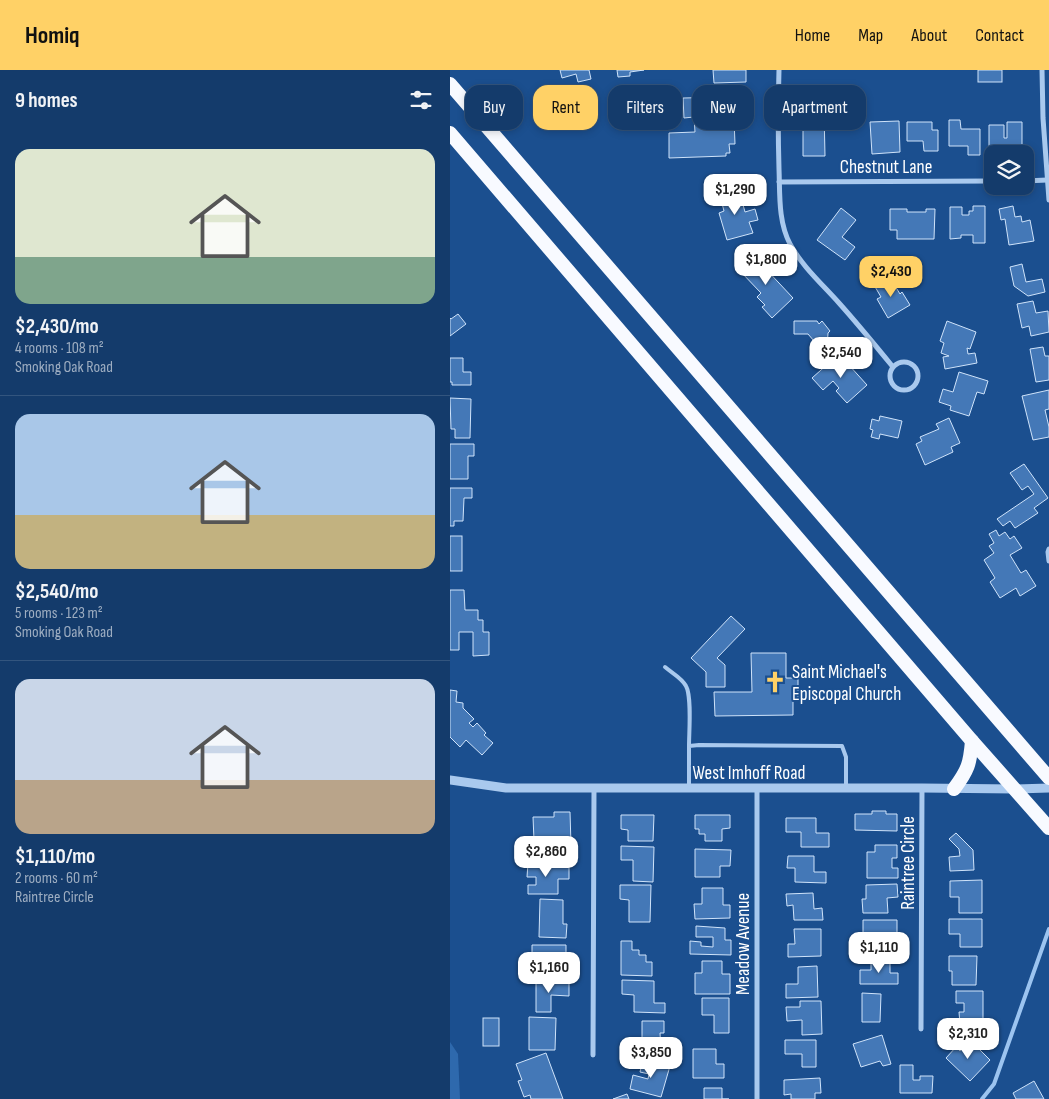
<!DOCTYPE html>
<html lang="en">
<head>
<meta charset="utf-8">
<style>
  :root { --surface:#143b6b; --page:#1d4271; --text:#f1f3f6; --muted:#9dadc1; --line:#33557e; --accent:#ffd166 }
  body { margin:0; font-family:"Sofia Sans Condensed",sans-serif; background:var(--page); color:var(--text); height:100vh; display:flex; flex-direction:column; font-size:19px; white-space:nowrap }
  * { box-sizing:border-box; margin:0 }
  p { font-size:16px; color:var(--muted) }
  .icon { flex:none; width:28px; height:28px; fill:none; stroke:currentColor; stroke-width:2; stroke-linecap:round; stroke-linejoin:round }
  .map { position:relative; flex:1; overflow:hidden }
  .sheet { display:flex; flex-direction:column; background:var(--surface); width:450px }
  .sheet>* { flex:none }
  .guide { position:absolute; left:15px; top:15px; width:475px; height:45px; display:flex; gap:10px }
  .controls { position:absolute; left:534px; top:75px; display:grid; gap:10px }
  .controls a { display:grid; place-items:center; width:50px; height:50px; border-radius:10px; background:var(--surface); box-shadow:0 2px 8px #0003,0 0 0 1px var(--line); font-size:25px }
  .price { position:absolute; translate:-50% -42px; padding:0 11px; border-radius:10px; background:#fff; color:#222; font-size:16px; line-height:32px; filter:drop-shadow(0 1px 2px #0008) }
  .price::after { content:''; position:absolute; left:50%; top:30px; width:15px; height:11px; margin-left:-8px; background:inherit; clip-path:polygon(0 0,100% 0,50% 100%) }
  .price.active { background:var(--accent); color:#111 }
  ul { padding:0; list-style:none }
  li { display:grid; align-content:center; gap:10px; height:265px; padding:0 15px }
  li+li { border-top:1px solid var(--line) }
  li span { display:grid; place-items:center; height:155px; border-radius:15px; color:#555 }
  li>.icon { margin-inline-start:auto }
  span .icon { width:90px; height:90px; fill:#fffc; stroke-width:1 }
  li b { font-size:21px }
  h2 { display:flex; justify-content:space-between; align-items:center; height:60px; padding:0 15px; font-size:21px }
  .tag { padding:0 18px; border-radius:15px; background:var(--surface); box-shadow:0 2px 8px #0003,0 0 0 1px var(--line); font-size:18px; line-height:45px }
  .tag.active { background:var(--accent); color:#111 }
  header { display:flex; align-items:center; gap:30px; box-sizing:border-box; height:70px; padding:0 25px; background:var(--accent); color:#111 }
  header strong { font-size:24px }
  nav { display:flex; gap:28px; margin-inline-start:auto; font-size:18px }
  main { display:flex; flex:1; min-height:0 }
  .map>svg:first-child { display:block }
  .green { fill:#2e69ad }
  .lines { fill:none; stroke-linecap:round; stroke-linejoin:round }
  .stream { stroke:#9cc4f0; stroke-width:4 }
  .building { fill:#4478b7; stroke:#cfe3fa }
  .service { stroke:#a9c9ee; stroke-width:4 }
  .minor { stroke:#a9c9ee; stroke-width:5 }
  .tertiary { stroke:#a9c9ee; stroke-width:9 }
  .trunk { stroke:#f8faff; stroke-width:14 }
  .labels { text-anchor:middle; stroke-width:4; stroke-linejoin:round; paint-order:stroke }
  .street-label { font-size:19px; fill:#fff; stroke:#1b4f8f }
  .poi-label { font-size:19px; fill:#fff; stroke:#1b4f8f; text-anchor:start }
</style>
</head>
<body>
<header>
<strong>Homiq</strong>
<nav><a>Home</a><a>Map</a><a>About</a><a>Contact</a></nav>
</header>
<main>
<section class="sheet">
<h2>9 homes<svg class="icon" aria-label="filters" viewBox="0 0 24 24"><path d="M4 7h16M4 17h16"/><circle cx="9" cy="7" r="2"/><circle cx="15" cy="17" r="2"/></svg></h2>
<ul>
<li><span style="background:linear-gradient(#dfe7d0 70%,#7fa58c 0)"><svg class="icon" aria-label="home" viewBox="0 0 24 24"><path d="M3 11l9-7 9 7M6 9v11h12V9"/></svg></span><div><b>$2,430/mo</b><p>4 rooms · 108 m²</p><p>Smoking Oak Road</p></div></li>
<li><span style="background:linear-gradient(#a9c7e8 65%,#c2b280 0)"><svg class="icon" aria-label="home" viewBox="0 0 24 24"><path d="M3 11l9-7 9 7M6 9v11h12V9"/></svg></span><div><b>$2,540/mo</b><p>5 rooms · 123 m²</p><p>Smoking Oak Road</p></div></li>
<li><span style="background:linear-gradient(#c9d6e8 65%,#b9a48a 0)"><svg class="icon" aria-label="home" viewBox="0 0 24 24"><path d="M3 11l9-7 9 7M6 9v11h12V9"/></svg></span><div><b>$1,110/mo</b><p>2 rooms · 60 m²</p><p>Raintree Circle</p></div></li>
</ul>
</section>
<div class="map">
<svg width="599" height="1029" viewBox="0 0 599 1029">
  <rect width="100%" height="100%" fill="#1b4f8f"/>
  <polygon class="green" points="0,972 8,984 10,1029 0,1029"/>
  <g class="lines">
    <polyline class="stream" points="532,1029 544,1014 599,859"/>
  </g>
  <g class="building">
    <polygon points="110,0 139,0 141,9 128,12 126,4 112,8"/>
    <polygon points="167,0 194,0 180,2 180,6 168,7"/>
    <polygon points="263,0 296,0 296,12 264,13"/>
    <rect x="528" y="0" width="24" height="12"/>
    <polygon points="278,27 279,40 271,40 271,43 277,43 277,49 284,49 285,74 279,74 280,83 276,83 276,86 219,88 219,63 245,62 244,47 234,48 233,28"/>
    <polygon points="353,40 374,40 375,86 353,86"/>
    <polygon points="499,50 510,50 511,59 530,59 530,85 518,85 518,76 499,76"/>
    <polygon points="449,51 450,82 422,84 420,52"/>
    <polygon points="457,52 482,52 482,60 488,60 488,81 474,81 473,71 457,71"/>
    <polygon points="557,52 572,52 572,84 539,84 539,55 554,55 554,68 557,68"/>
    <polygon points="282,118 286,133 292,131 295,142 305,139 308,150 299,152 303,163 277,170 269,143 274,141 269,122"/>
    <polygon points="523,136 535,136 535,173 523,173 523,165 511,165 511,168 500,169 500,137 512,137 512,145 519,145 519,141 523,141"/>
    <polygon points="563,136 565,147 571,146 572,152 580,150 584,171 559,175 555,149 551,150 549,139"/>
    <polygon points="391,138 406,150 392,167 405,177 395,190 367,170"/>
    <polygon points="440,139 457,139 457,142 476,142 476,139 485,139 484,169 447,169 447,160 440,160"/>
    <polygon points="308,184 317,194 314,197 343,228 322,248 312,237 315,235 307,227 311,223 290,201"/>
    <polygon points="572,194 576,212 592,209 595,222 578,226 564,216 560,197"/>
    <polygon points="439,206 450,224 452,222 460,235 438,248 427,229 431,227 424,215"/>
    <polygon points="583,231 586,243 598,241 599,262 581,266 579,256 572,258 567,234"/>
    <polygon points="8,244 16,254 0,266 0,248 1,249"/>
    <polygon points="344,251 367,251 369,254 372,251 380,261 378,263 377,280 364,280 364,271 358,264 344,264"/>
    <polygon points="497,251 526,262 520,279 517,278 518,284 525,283 527,293 495,299 493,287 499,286 491,283 494,273 490,271"/>
    <polygon points="593,277 595,286 599,286 599,310 586,312 580,279"/>
    <polygon points="389,284 417,315 397,333 386,321 389,318 383,311 373,320 362,308"/>
    <polygon points="0,288 13,288 13,302 21,302 21,315 2,315 2,312 0,312"/>
    <polygon points="509,302 538,311 534,324 527,322 519,346 500,340 501,336 489,332 493,319 503,322"/>
    <polygon points="599,320 599,339 595,340 599,357 599,367 583,370 572,326"/>
    <polygon points="0,328 21,329 20,368 5,368 5,359 1,359"/>
    <polygon points="430,346 452,351 448,368 430,364 429,369 421,367 423,360 420,359 422,349 429,351"/>
    <polygon points="499,348 510,373 501,377 503,382 475,395 466,374 472,371 470,367 489,359 486,354"/>
    <polygon points="0,374 24,374 24,386 18,386 18,409 0,409"/>
    <polygon points="574,394 598,428 584,438 588,443 565,458 560,451 553,456 547,449 584,424 578,416 572,420 560,403"/>
    <polygon points="0,418 22,418 22,428 14,428 13,451 4,451 4,456 0,456"/>
    <polygon points="546,460 549,466 555,462 560,469 564,466 572,478 560,485 571,503 576,500 586,516 570,526 566,518 550,528 540,512 545,508 534,490 544,483 539,476 544,473 539,464"/>
    <rect x="0" y="466" width="12" height="35"/>
    <polygon points="0,520 14,520 15,540 28,540 28,550 33,550 33,562 39,562 39,585 23,586 23,562 9,562 9,580 0,580"/>
    <polygon points="281,546 295,559 267,588 275,595 275,617 256,617 256,602 241,588"/>
    <polygon points="301,583 336,583 336,608 348,608 348,616 343,616 351,623 343,632 343,645 265,646 264,622 302,622"/>
    <polygon points="0,620 7,621 6,632 13,633 13,638 24,649 19,653 23,657 27,653 36,663 34,665 43,673 32,685 16,670 10,677 0,667"/>
    <polygon points="422,741 436,741 436,744 447,744 447,761 405,760 405,744 422,744"/>
    <polygon points="104,742 120,742 121,775 106,776 106,770 84,770 83,747 104,747"/>
    <polygon points="171,745 204,745 203,771 178,771 178,760 171,759"/>
    <polygon points="245,745 280,745 280,758 272,759 272,771 255,771 255,764 249,764 249,759 245,759"/>
    <polygon points="336,748 366,748 366,763 379,763 379,777 351,777 351,762 336,762"/>
    <polygon points="506,763 523,780 524,800 500,801 499,787 510,786 509,779 499,769"/>
    <polygon points="425,775 447,775 447,788 442,788 442,798 448,798 448,808 417,808 417,782 425,782"/>
    <polygon points="171,776 204,777 203,812 183,811 183,790 171,790"/>
    <polygon points="245,779 281,780 280,796 270,796 270,807 245,807"/>
    <polygon points="338,786 364,786 364,802 376,802 376,813 345,812 345,798 337,798"/>
    <polygon points="78,793 105,793 105,796 119,796 119,809 108,809 108,824 78,824 78,815 86,815 86,807 77,807"/>
    <polygon points="532,810 532,843 509,843 509,827 500,827 500,811"/>
    <polygon points="447,814 448,827 437,828 438,843 413,843 412,829 416,829 416,815"/>
    <polygon points="170,815 201,815 200,852 179,852 179,830 170,829"/>
    <polygon points="252,818 273,818 273,835 280,835 280,848 245,849 244,834 252,834"/>
    <polygon points="363,823 364,839 372,838 373,850 344,850 343,835 337,836 336,824"/>
    <polygon points="90,829 113,830 113,854 117,854 116,868 89,867"/>
    <polygon points="499,849 532,849 532,877 510,877 510,864 499,864"/>
    <polygon points="413,850 447,850 447,865 438,865 438,878 413,878"/>
    <polygon points="246,856 275,858 275,870 281,870 281,885 240,884 240,871 251,872 251,876 263,877 263,867 246,867"/>
    <polygon points="344,859 371,859 371,886 338,887 338,874 345,874"/>
    <polygon points="171,871 182,871 182,880 189,880 189,885 196,885 196,892 202,892 202,906 171,905"/>
    <polygon points="82,875 116,875 116,887 107,887 107,893 117,893 117,905 82,905"/>
    <polygon points="499,886 527,886 526,915 502,915 502,901 499,901"/>
    <polygon points="421,889 440,889 440,903 448,903 448,914 410,914 410,900 421,900"/>
    <polygon points="252,891 272,891 272,904 280,904 280,924 245,924 245,903 252,903"/>
    <polygon points="367,896 368,927 336,928 336,914 348,914 348,897"/>
    <polygon points="172,910 204,911 204,933 215,933 215,943 184,942 184,925 172,924"/>
    <polygon points="86,912 119,912 119,926 101,925 101,942 86,942"/>
    <polygon points="506,921 533,921 533,953 510,954 509,942 514,942 514,933 506,933"/>
    <polygon points="412,923 431,924 430,952 412,952"/>
    <polygon points="252,928 279,928 279,963 264,963 264,945 252,945"/>
    <polygon points="350,931 371,931 372,964 352,965 352,950 337,951 336,937 350,937"/>
    <polygon points="79,947 106,948 105,980 79,980"/>
    <rect x="33" y="948" width="16" height="28"/>
    <polygon points="192,951 214,951 214,963 210,963 211,981 183,981 182,968 192,968"/>
    <polygon points="432,965 441,994 433,996 430,991 411,997 403,974"/>
    <polygon points="335,970 366,970 366,997 352,997 352,984 335,984"/>
    <polygon points="521,971 540,990 520,1011 496,988 506,977 510,981"/>
    <polygon points="243,979 266,979 266,994 274,994 274,1008 243,1008"/>
    <polygon points="96,983 113,1029 81,1029 80,1025 74,1027 68,1011 72,1010 66,994"/>
    <polygon points="193,989 220,996 211,1027 180,1019 183,1005 198,1009 199,1004 190,1002"/>
    <polygon points="450,995 463,995 463,1010 470,1010 470,1006 483,1006 482,1023 450,1023"/>
    <polygon points="370,1008 371,1023 365,1023 365,1029 341,1029 341,1024 334,1025 334,1010"/>
    <polygon points="584,1011 594,1029 566,1029 563,1023"/>
    <polygon points="254,1018 272,1018 272,1029 279,1029 254,1029"/>
    <polygon points="177,1024 179,1029 163,1029"/>
  </g>
  <g class="lines">
    <g class="service">
      <path d="M215 597C222 603 232 608 236 616 242 627 239 662 239 676"/>
      <polyline points="239,719 239,676 249,675 392,676 396,687 396,717"/>
    </g>
    <g class="minor">
      <path d="M329 0C328 33 328 66 329 99 330 124 328 151 340 174 352 196 372 214 389 233 407 253 425 275 443 297"/>
      <polyline points="592,0 593,48 599,130"/>
      <polyline points="575,111 597,110"/>
      <polyline points="329,112 542,111"/>
      <circle cx="454" cy="306" r="14"/>
      <polyline points="599,479 598,482 599,491"/>
      <polyline points="471,959 472,718"/>
      <polyline points="143,985 144,719"/>
      <polyline points="307,1029 307,719"/>
    </g>
    <polyline class="tertiary" points="0,710 56,718 472,718 565,719 599,718"/>
    <g class="trunk">
      <polyline points="0,14 599,708"/>
      <polyline points="0,63 522,671 599,758"/>
      <path d="M504 719C518 700 520 694 522 671"/>
    </g>
  </g>
  <defs>
    <g id="church-bare" transform="scale(1.725)"><path d="M-1.2-6h2.4v3.5h3.3v2.4h-3.3V6h-2.4V-.1h-3.3v-2.4h3.3Z" fill="#ffd166" stroke="#1b4f8f" stroke-width="2.5" paint-order="stroke"/></g>
  </defs>
  <g fill-rule="evenodd">
    <use href="#church-bare" x="325" y="612"/>
  </g>
  <g class="labels">
    <g class="street-label">
      <text x="436" y="103">Chestnut Lane</text>
      <text x="299" y="709">West Imhoff Road</text>
      <text transform="translate(457 793) rotate(-90)" y="7">Raintree Circle</text>
      <text transform="translate(292 874) rotate(-90)" y="7">Meadow Avenue</text>
    </g>
    <g class="poi-label">
      <text x="342" y="608">Saint Michael's<tspan x="342" dy="22">Episcopal Church</tspan></text>
    </g>
  </g>
</svg>
<div class="controls">
<a><svg class="icon" aria-label="layers" viewBox="0 0 24 24"><path d="M12 4l9 5-9 5-9-5zM3 14l9 5 9-5"/></svg></a>
</div>
<b class="price" style="left:285px;top:146px">$1,290</b>
<b class="price" style="left:316px;top:216px">$1,800</b>
<b class="price active" style="left:441px;top:228px">$2,430</b>
<b class="price" style="left:391px;top:309px">$2,540</b>
<b class="price" style="left:96px;top:808px">$2,860</b>
<b class="price" style="left:429px;top:904px">$1,110</b>
<b class="price" style="left:99px;top:924px">$1,160</b>
<b class="price" style="left:518px;top:990px">$2,310</b>
<b class="price" style="left:201px;top:1009px">$3,850</b>
<div class="guide">
<a class="tag">Buy</a>
<a class="tag active">Rent</a>
<a class="tag">Filters</a>
<a class="tag">New</a>
<a class="tag">Apartment</a>
</div>
</div>
</main>
</body>
</html>
